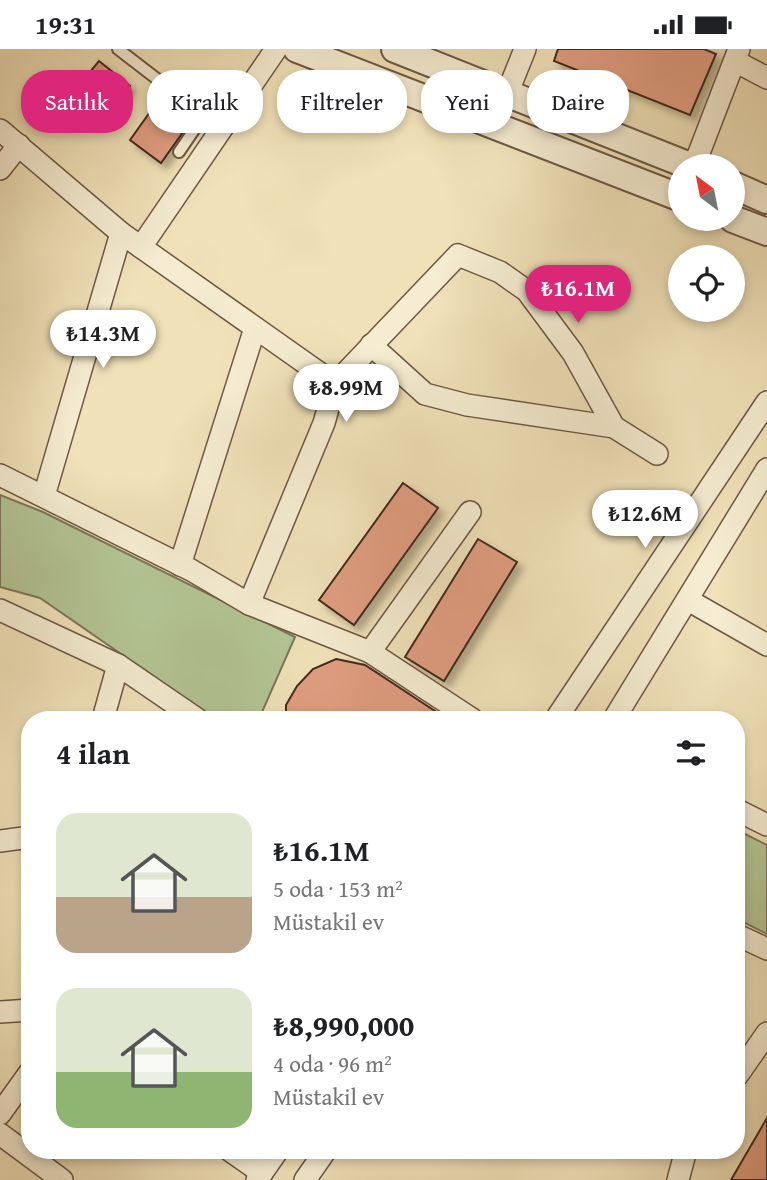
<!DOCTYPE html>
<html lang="tr">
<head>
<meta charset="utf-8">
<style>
  :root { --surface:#fff; --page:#f2f2f2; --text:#202124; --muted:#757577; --accent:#db2777 }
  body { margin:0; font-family:"Gentium Book Plus",serif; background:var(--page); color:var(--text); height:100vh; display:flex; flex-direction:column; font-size:26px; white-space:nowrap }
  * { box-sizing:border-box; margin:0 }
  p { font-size:23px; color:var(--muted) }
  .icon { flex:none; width:38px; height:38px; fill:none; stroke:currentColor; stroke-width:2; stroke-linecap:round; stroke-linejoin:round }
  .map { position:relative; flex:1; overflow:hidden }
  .sheet { position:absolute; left:21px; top:662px; width:724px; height:448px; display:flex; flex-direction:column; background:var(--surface); border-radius:28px; box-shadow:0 4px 10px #0003 }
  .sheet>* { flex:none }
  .hud { position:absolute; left:21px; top:21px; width:726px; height:63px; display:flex; gap:14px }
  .needle { width:46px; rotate:328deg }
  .fabs { position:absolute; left:668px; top:105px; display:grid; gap:14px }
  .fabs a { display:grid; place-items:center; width:77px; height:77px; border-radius:50%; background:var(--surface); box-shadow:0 4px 10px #0003; font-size:35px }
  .price { position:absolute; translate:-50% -60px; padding:0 16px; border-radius:24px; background:#fff; color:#222; font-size:23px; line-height:46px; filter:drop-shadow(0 2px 4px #0008) }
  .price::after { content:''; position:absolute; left:50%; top:42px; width:21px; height:16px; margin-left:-10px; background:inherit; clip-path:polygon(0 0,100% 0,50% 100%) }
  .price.on { background:var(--accent); color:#fff }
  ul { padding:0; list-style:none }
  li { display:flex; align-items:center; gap:21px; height:175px; padding:0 35px }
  li span { display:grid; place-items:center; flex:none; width:196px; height:140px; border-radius:21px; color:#555 }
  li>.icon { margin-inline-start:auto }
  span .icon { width:84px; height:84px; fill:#fffc; stroke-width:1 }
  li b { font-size:30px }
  h2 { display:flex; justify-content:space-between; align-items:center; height:84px; padding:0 35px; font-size:30px }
  .chip { padding:0 24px; border-radius:28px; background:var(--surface); box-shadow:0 4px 10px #0003; font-size:24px; line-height:63px }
  .chip.on { background:var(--accent); color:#fff }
  .status { display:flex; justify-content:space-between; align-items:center; height:49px; padding:0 35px; background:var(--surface); direction:ltr }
  .status svg { height:19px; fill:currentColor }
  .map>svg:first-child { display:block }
  .green { fill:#b3c494; stroke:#7b7659; stroke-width:2 }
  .building { fill:#df9d80; stroke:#43291e; stroke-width:2; filter:url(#shadow) }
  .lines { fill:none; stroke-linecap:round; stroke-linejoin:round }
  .service-casing { stroke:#6e5744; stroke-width:14 }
  .minor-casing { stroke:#6e5744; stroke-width:24 }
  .tertiary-casing { stroke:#6e5744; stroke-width:30 }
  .service { stroke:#f5ecd1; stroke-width:10 }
  .minor { stroke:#f5ecd1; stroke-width:21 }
  .tertiary { stroke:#f5ecd1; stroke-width:26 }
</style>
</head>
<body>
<div class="status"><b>19:31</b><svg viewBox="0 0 49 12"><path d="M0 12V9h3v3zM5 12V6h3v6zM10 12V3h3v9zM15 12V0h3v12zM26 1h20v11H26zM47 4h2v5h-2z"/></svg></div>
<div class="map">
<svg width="767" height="1131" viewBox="0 0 767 1131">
  <defs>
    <filter id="shadow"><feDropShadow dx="6" dy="6" stdDeviation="3.5" flood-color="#0004"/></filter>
  </defs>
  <rect width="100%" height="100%" fill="#f0e1b8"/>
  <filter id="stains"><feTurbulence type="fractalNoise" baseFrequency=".00286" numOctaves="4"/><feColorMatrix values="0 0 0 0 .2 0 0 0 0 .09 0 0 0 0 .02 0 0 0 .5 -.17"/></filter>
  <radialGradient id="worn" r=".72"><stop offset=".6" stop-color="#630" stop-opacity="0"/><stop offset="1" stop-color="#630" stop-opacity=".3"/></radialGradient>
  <g class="green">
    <polygon points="0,446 43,463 295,588 259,670 215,670 40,549 0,538"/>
    <polygon points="737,781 767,796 767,885 737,870"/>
  </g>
  <g class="building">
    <polygon points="558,0 704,0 716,5 690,66 554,12"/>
    <polygon points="99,12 130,37 102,71 71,46"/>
    <polygon points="158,52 187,72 188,76 161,114 130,91"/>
    <polygon points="403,434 438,459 354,576 319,551"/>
    <polygon points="478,490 517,513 444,632 405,608"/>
    <polygon points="336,610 365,616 447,670 286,670 286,656 297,637 313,620"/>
    <polygon points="767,1069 767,1131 731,1131"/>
  </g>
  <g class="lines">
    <g class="service-casing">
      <polyline id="service" points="118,0 192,57 196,78 179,103"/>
    </g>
    <g class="minor-casing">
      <g id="minor">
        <polyline points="735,12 767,29"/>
        <polyline points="507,45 525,0"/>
        <polyline points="0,81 121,184 335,335"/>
        <polyline points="694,117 739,0"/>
        <polyline points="0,120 19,96"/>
        <polyline points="141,198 276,0"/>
        <polyline points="371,296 425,345 467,356 614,378"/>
        <polyline points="0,426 191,521 249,555 370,603 472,670"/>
        <polyline points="44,447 121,184"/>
        <polyline points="180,516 255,279"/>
        <polyline points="688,551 767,596"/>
        <polyline points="249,555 324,374 335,335 458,206 500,223 527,242 573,304 614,378 657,405"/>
        <polyline points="0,561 118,616 197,670"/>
        <polyline points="370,603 470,463"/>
        <polyline points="103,670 118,616"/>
        <polyline points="556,670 767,353"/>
        <polyline points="614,670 767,420"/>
        <polyline points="737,761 767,776"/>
        <polyline points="0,792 30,788"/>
        <polyline points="737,886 767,900"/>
        <polyline points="0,963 30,961"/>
        <polyline points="737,1027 767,984"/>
        <polyline points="0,1065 30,1023"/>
        <polyline points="0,1085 62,1131"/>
        <polyline points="229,1101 262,1124"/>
        <polyline points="257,1131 278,1101"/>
        <polyline points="305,1131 326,1101"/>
        <polyline points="678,1131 686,1101"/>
      </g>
    </g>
    <g class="tertiary-casing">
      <g id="tertiary">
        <polyline points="297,0 681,149"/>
        <polyline points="395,0 690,117"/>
        <polyline points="733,136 767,151"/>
        <polyline points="733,170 767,183"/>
      </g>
    </g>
    <use href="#service" class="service"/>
    <use href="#minor" class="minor"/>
    <use href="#tertiary" class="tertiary"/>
  </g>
  <rect width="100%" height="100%" filter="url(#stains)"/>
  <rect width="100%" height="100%" fill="url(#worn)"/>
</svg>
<div class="fabs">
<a><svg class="needle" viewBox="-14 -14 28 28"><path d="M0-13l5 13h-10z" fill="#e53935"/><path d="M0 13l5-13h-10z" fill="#757577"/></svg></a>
<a><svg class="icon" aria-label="locate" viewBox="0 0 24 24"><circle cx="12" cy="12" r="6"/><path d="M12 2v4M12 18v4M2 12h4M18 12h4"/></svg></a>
</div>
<b class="price on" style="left:578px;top:276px">₺16.1M</b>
<b class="price" style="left:103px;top:321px">₺14.3M</b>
<b class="price" style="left:346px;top:375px">₺8.99M</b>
<b class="price" style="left:645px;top:501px">₺12.6M</b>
<div class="hud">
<a class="chip on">Satılık</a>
<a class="chip">Kiralık</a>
<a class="chip">Filtreler</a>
<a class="chip">Yeni</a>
<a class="chip">Daire</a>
</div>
<section class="sheet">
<h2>4 ilan<svg class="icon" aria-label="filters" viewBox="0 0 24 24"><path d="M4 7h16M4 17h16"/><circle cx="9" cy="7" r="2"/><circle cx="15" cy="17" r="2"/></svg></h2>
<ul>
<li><span style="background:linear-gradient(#dfe7d0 60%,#b9a48a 0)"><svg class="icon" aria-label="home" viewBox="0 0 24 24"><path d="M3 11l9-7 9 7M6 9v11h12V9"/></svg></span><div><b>₺16.1M</b><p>5 oda · 153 m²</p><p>Müstakil ev</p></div></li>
<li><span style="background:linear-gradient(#dfe7d0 60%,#8fb573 0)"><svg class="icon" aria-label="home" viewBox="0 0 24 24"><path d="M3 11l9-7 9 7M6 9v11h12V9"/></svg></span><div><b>₺8,990,000</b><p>4 oda · 96 m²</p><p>Müstakil ev</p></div></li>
</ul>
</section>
</div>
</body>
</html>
